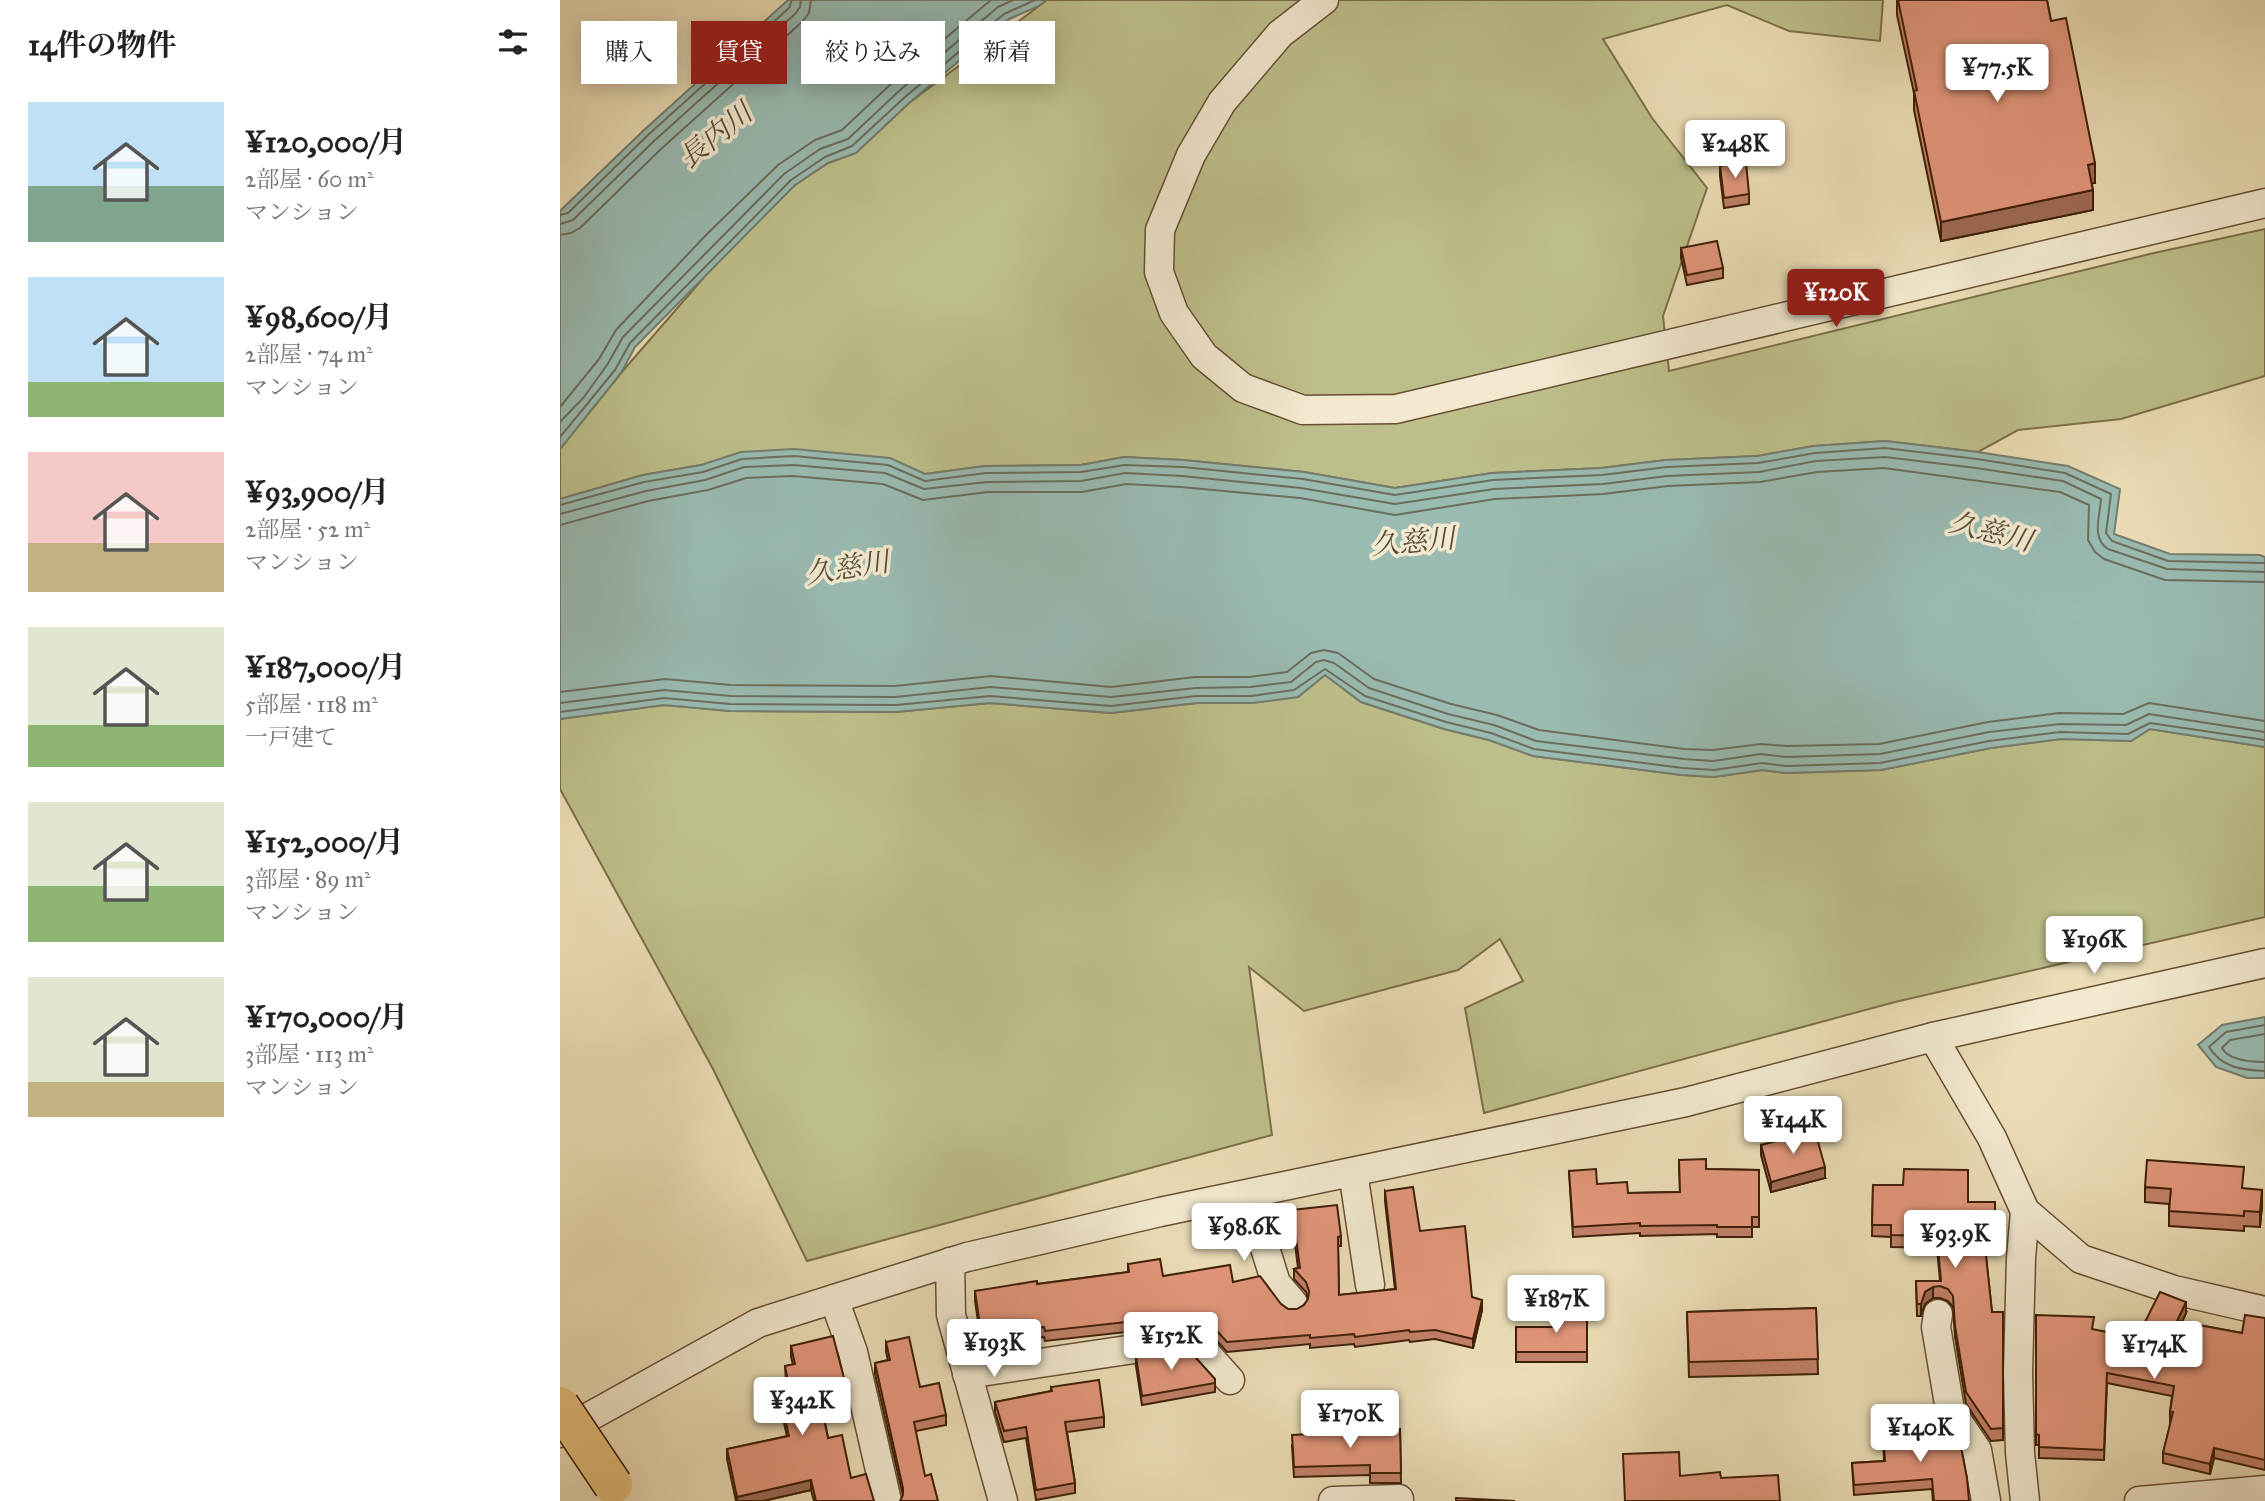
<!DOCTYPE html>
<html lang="ja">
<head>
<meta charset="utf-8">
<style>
  :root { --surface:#fff; --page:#f2f2f2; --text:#222; --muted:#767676; --accent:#8f2418 }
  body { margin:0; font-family:"IM FELL Great Primer","Noto Serif JP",serif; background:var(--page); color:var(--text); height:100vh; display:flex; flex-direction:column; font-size:26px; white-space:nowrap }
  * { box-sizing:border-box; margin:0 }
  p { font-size:23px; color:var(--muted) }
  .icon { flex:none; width:38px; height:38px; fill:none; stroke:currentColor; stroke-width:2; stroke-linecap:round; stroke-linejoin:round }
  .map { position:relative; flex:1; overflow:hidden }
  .drawer { display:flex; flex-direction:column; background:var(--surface); width:560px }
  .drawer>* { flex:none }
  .hud { position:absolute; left:21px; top:21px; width:665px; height:63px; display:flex; gap:14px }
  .price { position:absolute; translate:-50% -60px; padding:0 16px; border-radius:7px; background:#fff; color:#222; font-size:23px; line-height:46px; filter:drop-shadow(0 2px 4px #0008) }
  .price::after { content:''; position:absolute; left:50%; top:42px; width:21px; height:16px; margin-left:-10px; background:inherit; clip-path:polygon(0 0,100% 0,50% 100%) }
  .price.current { background:var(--accent); color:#fff }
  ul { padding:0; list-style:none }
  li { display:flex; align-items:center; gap:21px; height:175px; padding:0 28px }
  li span { display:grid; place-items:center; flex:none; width:196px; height:140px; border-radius:0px; color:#555 }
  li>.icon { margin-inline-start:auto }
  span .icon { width:84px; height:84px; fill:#fffc; stroke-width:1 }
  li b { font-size:30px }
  h2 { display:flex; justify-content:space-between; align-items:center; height:84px; padding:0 28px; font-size:30px }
  .chip { padding:0 24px; border-radius:0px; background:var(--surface); box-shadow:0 4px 18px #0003; font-size:24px; line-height:63px }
  .chip.current { background:var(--accent); color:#fff }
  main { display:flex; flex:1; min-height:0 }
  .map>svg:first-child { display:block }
  .green { fill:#bdbf8a; stroke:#7e6f49; stroke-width:2 }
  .water { fill:#99bbb2; stroke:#757d6e; stroke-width:2 }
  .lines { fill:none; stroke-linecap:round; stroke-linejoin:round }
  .shore { stroke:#6c6d5d; stroke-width:2 }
  .minor-casing { stroke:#694e34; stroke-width:31 }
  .minor { stroke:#f2e9d0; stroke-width:28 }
  .trunk-bridge-casing { stroke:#3e1f08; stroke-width:41; stroke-linecap:butt }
  .trunk-bridge { stroke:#e6be7b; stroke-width:38 }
  .wall { fill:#c28169; stroke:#3e1f08; stroke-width:2 }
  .shaded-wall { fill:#9e6955; stroke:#3e1f08; stroke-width:2 }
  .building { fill:#e2967a; stroke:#3e1f08; stroke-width:2 }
  .labels { text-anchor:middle; stroke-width:7; stroke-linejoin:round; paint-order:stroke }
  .water-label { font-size:28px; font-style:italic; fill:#594e3b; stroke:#f2e9d0 }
</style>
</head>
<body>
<main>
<section class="drawer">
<h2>14件の物件<svg class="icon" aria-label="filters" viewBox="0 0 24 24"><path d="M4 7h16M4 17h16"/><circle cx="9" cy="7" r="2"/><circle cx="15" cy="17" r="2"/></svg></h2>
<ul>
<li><span style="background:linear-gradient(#bfe0f5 60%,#7fa58c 0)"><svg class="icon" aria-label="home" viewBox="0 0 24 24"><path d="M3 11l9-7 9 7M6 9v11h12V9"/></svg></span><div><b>¥120,000/月</b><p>2部屋 · 60 m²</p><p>マンション</p></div></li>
<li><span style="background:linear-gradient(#bfe0f5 75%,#8fb573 0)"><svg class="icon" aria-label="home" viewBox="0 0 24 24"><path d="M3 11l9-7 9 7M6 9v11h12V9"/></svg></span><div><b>¥98,600/月</b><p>2部屋 · 74 m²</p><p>マンション</p></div></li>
<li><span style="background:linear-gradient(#f6c9c9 65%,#c2b280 0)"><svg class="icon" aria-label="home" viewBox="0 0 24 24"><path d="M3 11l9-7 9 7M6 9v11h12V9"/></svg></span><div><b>¥93,900/月</b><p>2部屋 · 52 m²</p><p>マンション</p></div></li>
<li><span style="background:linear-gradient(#dfe7d0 70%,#8fb573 0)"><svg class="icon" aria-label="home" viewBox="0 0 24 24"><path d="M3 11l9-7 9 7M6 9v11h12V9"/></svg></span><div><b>¥187,000/月</b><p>5部屋 · 118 m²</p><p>一戸建て</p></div></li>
<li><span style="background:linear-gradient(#dfe7d0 60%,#8fb573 0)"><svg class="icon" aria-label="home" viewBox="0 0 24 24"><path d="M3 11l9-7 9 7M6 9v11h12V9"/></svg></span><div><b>¥152,000/月</b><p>3部屋 · 89 m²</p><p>マンション</p></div></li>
<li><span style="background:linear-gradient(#dfe7d0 75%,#c2b280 0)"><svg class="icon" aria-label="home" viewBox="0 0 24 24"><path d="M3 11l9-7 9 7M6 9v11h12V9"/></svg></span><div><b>¥170,000/月</b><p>3部屋 · 113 m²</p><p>マンション</p></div></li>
</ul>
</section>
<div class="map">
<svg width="1705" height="1501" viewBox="0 0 1705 1501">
  <rect width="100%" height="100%" fill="#ebddb6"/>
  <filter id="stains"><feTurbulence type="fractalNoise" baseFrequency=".00286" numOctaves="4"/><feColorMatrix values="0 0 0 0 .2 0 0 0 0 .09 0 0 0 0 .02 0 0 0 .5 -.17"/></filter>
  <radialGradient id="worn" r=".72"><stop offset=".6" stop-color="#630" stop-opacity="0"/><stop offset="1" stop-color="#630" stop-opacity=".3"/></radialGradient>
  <g class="green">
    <polygon points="487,0 1323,0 1320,41 1229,31 1167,5 1043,39 1092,118 1147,188 1103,316 1109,371 1594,253 1705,229 1705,376 1561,419 1458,430 1418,452 1325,441 1254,446 1197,456 1106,460 1041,468 932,473 835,488 744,472 623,460 564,457 521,465 425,466 365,474 329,458 141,465 83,475 0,499 0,449 61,373 166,252 235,185 268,163 296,153 349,103"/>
    <polygon points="765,675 801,702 884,729 929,740 973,756 1122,775 1154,777 1202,770 1225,773 1321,770 1431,748 1501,739 1571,741 1590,729 1705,747 1705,917 1335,1002 924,1113 905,1008 963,981 940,939 898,970 744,1011 689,967 712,1135 247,1261 153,1069 0,789 0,719 104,705 170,711 336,712 430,703 551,713 637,703 691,703 738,697"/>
  </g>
  <g class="water">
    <polygon points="228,0 486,0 479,6 449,19 349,103 296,153 268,163 235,185 75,347 61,373 0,449 0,211 84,130"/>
    <polygon points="1325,441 1418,452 1508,466 1560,489 1554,534 1610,554 1700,555 1705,557 1705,747 1590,729 1571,741 1501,739 1431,748 1321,770 1225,773 1202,770 1154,777 1122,775 973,756 929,740 884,729 801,702 765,675 738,697 692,703 637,703 551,713 430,703 336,712 170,711 104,705 0,719 0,499 83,475 141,465 181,452 234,449 330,458 365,474 425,466 521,465 564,457 623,460 744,472 835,488 932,473 1041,468 1106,460 1197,456 1254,446"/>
    <polygon points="1705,1017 1705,1078 1687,1078 1656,1067 1638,1045 1662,1025"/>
  </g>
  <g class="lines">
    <g class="shore">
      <polyline points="0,215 8,213 88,135 229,8 232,0"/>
      <polyline points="0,224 13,220 94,141 235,14 240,7 241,0"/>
      <polyline points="0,235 11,233 20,228 101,149 242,22 249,13 251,0"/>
      <polyline points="0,407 39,359 56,330 147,234 218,165 255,140 282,130 332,83 431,0"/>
      <polyline points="0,422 24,397 47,365 63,337 224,174 260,149 288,139 339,91 438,7 453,0"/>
      <polyline points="0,437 55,370 70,343 231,180 265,157 292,146 345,97 444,14 475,0"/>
      <polyline points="0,505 84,482 143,472 182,459 234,456 328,465 365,481 426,473 521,472 565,465 623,467 743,479 835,495 933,480 1042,475 1107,467 1198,463 1255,453 1325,448 1417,459 1505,473 1551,494 1546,533 1552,541 1608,561 1705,563"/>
      <path d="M0 514 86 491 145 480 184 467 233 465 325 473 364 489 427 482 521 481 565 473 622 476 741 488 835 504 934 489 1043 484 1107 476 1199 472 1256 461 1325 457 1416 468 1503 481 1541 499C1540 516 1531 538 1548 549L1607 569 1705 572"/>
      <polyline points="0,525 88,501 148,490 186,478 233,476 323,484 363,500 428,492 522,492 566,484 621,487 740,498 835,515 935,499 1043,494 1108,486 1200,482 1257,472 1324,468 1500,492 1529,505 1528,540 1535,552 1544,559 1605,580 1705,582"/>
      <polyline points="0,692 105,679 171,685 335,686 431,676 551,687 635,677 689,677 727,672 751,653 764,650 778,653 814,679 891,704 937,715 979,730 1124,749 1153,750 1201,744 1227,746 1319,744 1428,722 1499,713 1563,714 1589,703 1705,721"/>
      <polyline points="0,703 104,690 171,696 335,697 431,687 551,697 636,688 690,687 731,682 756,662 764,660 774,663 809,688 888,714 934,725 976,741 1124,759 1153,761 1201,754 1226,757 1320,754 1429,732 1500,724 1566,725 1589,714 1705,732"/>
      <polyline points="0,712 104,698 170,704 336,705 430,696 551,706 636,696 691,696 734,690 765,669 805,696 886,722 931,733 974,749 1123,768 1154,770 1202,763 1226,766 1320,763 1429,741 1500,732 1568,734 1590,723 1705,740"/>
      <path d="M1705 1025 1666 1032 1649 1047C1662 1068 1682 1070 1705 1071"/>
      <path d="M1705 1034 1670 1040 1662 1048C1669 1061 1691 1062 1705 1062"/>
    </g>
    <g class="minor-casing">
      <g id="minor">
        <polyline points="764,0 720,34 662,102 631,155 600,230 599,272 614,313 644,356 683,388 743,410 836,409 1705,203"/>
        <polyline points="1373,1037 1432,1138 1465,1211 1461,1258 1458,1373 1460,1453 1465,1501"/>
        <polyline points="793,1172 810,1285"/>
        <polyline points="688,1194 716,1283 733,1303"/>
        <polyline points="1465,1211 1521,1259 1614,1290 1705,1311"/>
        <polyline points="390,1262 391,1315 443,1501"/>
        <polyline points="274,1299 293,1352 327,1501"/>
        <polyline points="1378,1314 1376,1327 1390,1410 1417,1450 1426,1501"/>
        <polyline points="407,1374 634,1340 670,1380"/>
        <polyline points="0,1433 198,1323 407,1257 600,1212 1126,1102 1373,1037 1705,963"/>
        <polyline points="773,1501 839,1499"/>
        <polyline points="1579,1501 1705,1490"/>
      </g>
    </g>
    <use href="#minor" class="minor"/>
    <g class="trunk-bridge-casing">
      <polyline id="trunk-bridge" points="0,1406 53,1485"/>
    </g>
    <use href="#trunk-bridge" class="trunk-bridge"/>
  </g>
  <g class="wall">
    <polygon points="1337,0 1487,0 1491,21 1535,183 1532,183 1533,210 1381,241 1354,110 1354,93 1337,15"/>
    <polygon points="1160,166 1189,194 1189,204 1164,208 1160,176"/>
    <polygon points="1121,248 1163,268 1163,278 1127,285 1121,258"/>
    <polygon points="1201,1145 1265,1178 1211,1192 1201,1155"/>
    <polygon points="1119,1160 1146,1169 1199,1170 1199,1227 1192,1227 1192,1237 1157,1237 1157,1234 1080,1236 1080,1233 1013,1237 1009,1171 1037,1184 1068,1193 1120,1192"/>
    <polygon points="1313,1185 1408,1202 1435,1202 1435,1239 1424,1239 1432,1312 1443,1312 1443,1440 1431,1441 1406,1404 1395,1337 1393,1307 1388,1301 1380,1298 1373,1298 1365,1304 1361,1316 1357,1316 1356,1281 1380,1281 1377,1248 1331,1247 1331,1237 1312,1236"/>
    <polygon points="1585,1187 1683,1188 1702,1205 1700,1227 1684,1226 1684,1231 1609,1226 1609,1204 1585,1202"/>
    <polygon points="825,1191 860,1231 922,1310 913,1348 875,1339 850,1342 849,1340 795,1347 794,1344 750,1348 750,1344 667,1352 646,1329 639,1324 485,1341 484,1337 466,1340 465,1334 421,1342 415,1301 415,1291 477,1284 568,1272 568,1264 603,1276 673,1282 721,1304 728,1309 737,1309 744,1305 748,1299 746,1292 734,1279 734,1269 738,1268 732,1220 732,1210 781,1236 781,1246 778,1246 779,1295 835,1289 825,1201"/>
    <polygon points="1256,1308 1258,1374 1129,1377 1127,1312"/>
    <polygon points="1027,1311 1027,1362 956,1362 956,1327 998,1327"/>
    <polygon points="1626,1313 1622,1322 1682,1333 1705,1318 1705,1470 1654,1458 1650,1474 1603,1463 1603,1453 1611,1423 1610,1422 1610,1412 1612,1396 1547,1383 1544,1460 1479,1458 1479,1445 1476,1445 1476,1315 1533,1330 1577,1338"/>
    <polygon points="326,1342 360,1387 386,1415 386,1425 356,1431 343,1496 315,1374 315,1363 328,1360 326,1352"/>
    <polygon points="231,1346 284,1388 259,1394 268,1438 291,1478 314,1501 254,1501 251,1490 203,1501 176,1501 167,1459 167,1449 227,1436 217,1393 217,1383 226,1381 225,1366 233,1365 231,1357"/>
    <polygon points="576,1357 655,1383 655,1392 582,1405 576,1366"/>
    <polygon points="491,1387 544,1417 544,1427 507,1432 515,1483 515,1493 476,1500 466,1438 444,1442 435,1412 435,1402 491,1391"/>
    <polygon points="840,1429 841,1483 810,1483 810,1475 734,1477 732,1445"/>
    <polygon points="1323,1434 1409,1501 1373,1501 1372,1489 1294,1495 1292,1463 1324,1461"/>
  </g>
  <g class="shaded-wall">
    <polygon points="1535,163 1535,183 1528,184 1528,165"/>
    <polygon points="1533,190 1533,210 1381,241 1381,222"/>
    <polygon points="1265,1167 1265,1178 1211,1192 1211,1182"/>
    <polygon points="1702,1190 1702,1205 1700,1227 1700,1212"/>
    <polygon points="1373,1287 1373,1298 1365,1304 1361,1316 1361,1304 1365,1292"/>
    <polygon points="922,1300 922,1310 913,1348 913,1339"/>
    <polygon points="1626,1302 1626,1313 1617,1332 1617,1321"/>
    <polygon points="284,1378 284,1388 257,1394 257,1384"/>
    <polygon points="1654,1448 1654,1458 1650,1474 1650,1464"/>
    <polygon points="251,1480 251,1490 203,1501 177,1501 177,1497"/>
  </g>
  <g class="building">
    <polygon points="1338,0 1487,0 1491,21 1506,18 1535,163 1528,165 1533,190 1381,222 1354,91 1357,90"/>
    <polygon points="1186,162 1189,194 1164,198 1160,166"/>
    <polygon points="1157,241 1163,268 1127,275 1121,248"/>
    <polygon points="1255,1131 1265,1167 1211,1182 1201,1145"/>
    <polygon points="1146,1159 1146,1169 1199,1170 1199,1217 1192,1217 1192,1227 1157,1227 1157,1225 1080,1226 1080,1223 1013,1227 1009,1171 1036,1169 1037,1184 1067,1182 1068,1193 1120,1192 1119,1160"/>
    <polygon points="1587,1160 1684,1167 1682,1188 1702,1190 1700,1212 1684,1211 1684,1216 1609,1211 1611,1189 1585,1187"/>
    <polygon points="1344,1169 1408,1170 1408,1202 1435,1202 1435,1227 1423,1227 1432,1312 1443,1312 1443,1428 1431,1429 1406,1392 1395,1326 1393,1296 1388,1289 1380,1286 1373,1287 1365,1292 1361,1304 1357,1304 1356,1281 1381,1281 1377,1236 1331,1235 1331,1225 1312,1225 1313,1185 1343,1185"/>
    <polygon points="853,1187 860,1231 905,1226 912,1297 922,1300 913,1339 875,1330 850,1332 849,1330 795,1337 794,1334 750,1338 750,1335 667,1342 646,1319 639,1314 485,1331 484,1327 466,1330 465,1325 421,1332 415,1291 477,1281 477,1284 569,1272 568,1264 600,1259 603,1276 670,1265 673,1282 700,1276 721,1304 728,1309 737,1309 744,1305 748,1299 749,1291 746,1282 734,1269 740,1268 732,1210 777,1205 781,1236 778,1237 779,1295 836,1289 825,1191"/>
    <polygon points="1600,1292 1626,1302 1617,1321 1682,1333 1685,1315 1705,1318 1705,1460 1654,1448 1650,1464 1603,1453 1613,1412 1610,1412 1614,1386 1547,1373 1544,1450 1479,1447 1479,1435 1476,1434 1476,1315 1534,1317 1532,1329 1577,1338"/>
    <polygon points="1256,1308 1258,1359 1129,1362 1127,1312"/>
    <polygon points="998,1311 1027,1311 1027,1352 956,1352 956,1327 998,1327"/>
    <polygon points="273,1336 284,1378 257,1384 268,1438 282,1435 291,1478 306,1474 314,1501 256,1501 251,1480 177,1497 167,1449 229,1436 217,1383 228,1381 225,1366 235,1364 231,1346"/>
    <polygon points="349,1337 360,1387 379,1383 386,1415 354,1422 365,1476 371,1474 378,1501 340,1501 343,1495 343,1488 315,1363 330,1360 326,1342"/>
    <polygon points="628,1349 655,1379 655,1383 582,1396 576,1357"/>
    <polygon points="539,1380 544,1417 505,1422 515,1483 476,1490 466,1427 444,1431 435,1402 492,1391 491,1387"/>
    <polygon points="840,1429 841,1473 810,1473 810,1465 734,1467 732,1435 770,1433 770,1431"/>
    <polygon points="1391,1431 1401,1447 1407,1478 1409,1501 1374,1501 1372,1479 1294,1485 1292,1463 1325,1461 1323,1434"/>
    <polygon points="1119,1452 1120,1476 1160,1472 1161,1478 1218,1475 1220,1501 1065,1501 1063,1454"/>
    <polygon points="896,1498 955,1501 896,1501"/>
  </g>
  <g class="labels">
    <g class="water-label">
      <text transform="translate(155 135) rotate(-39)" y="10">長内川</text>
      <text transform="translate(1431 531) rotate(14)" y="10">久慈川</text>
      <text transform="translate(853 541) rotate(-5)" y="10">久慈川</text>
      <text transform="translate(287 567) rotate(-9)" y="10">久慈川</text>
    </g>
  </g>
  <rect width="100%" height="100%" filter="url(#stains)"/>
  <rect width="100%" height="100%" fill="url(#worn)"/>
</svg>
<b class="price" style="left:1437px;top:104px">¥77.5K</b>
<b class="price" style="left:1175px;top:180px">¥248K</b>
<b class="price current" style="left:1276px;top:329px">¥120K</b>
<b class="price" style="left:1534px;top:976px">¥196K</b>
<b class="price" style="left:1233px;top:1156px">¥144K</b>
<b class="price" style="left:684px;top:1263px">¥98.6K</b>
<b class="price" style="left:1395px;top:1270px">¥93.9K</b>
<b class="price" style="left:996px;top:1335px">¥187K</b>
<b class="price" style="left:611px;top:1372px">¥152K</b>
<b class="price" style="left:434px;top:1379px">¥193K</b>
<b class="price" style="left:1594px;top:1381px">¥174K</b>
<b class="price" style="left:242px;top:1437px">¥342K</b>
<b class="price" style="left:790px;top:1450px">¥170K</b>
<b class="price" style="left:1360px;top:1464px">¥140K</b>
<div class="hud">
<a class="chip">購入</a>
<a class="chip current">賃貸</a>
<a class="chip">絞り込み</a>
<a class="chip">新着</a>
</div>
</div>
</main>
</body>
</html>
